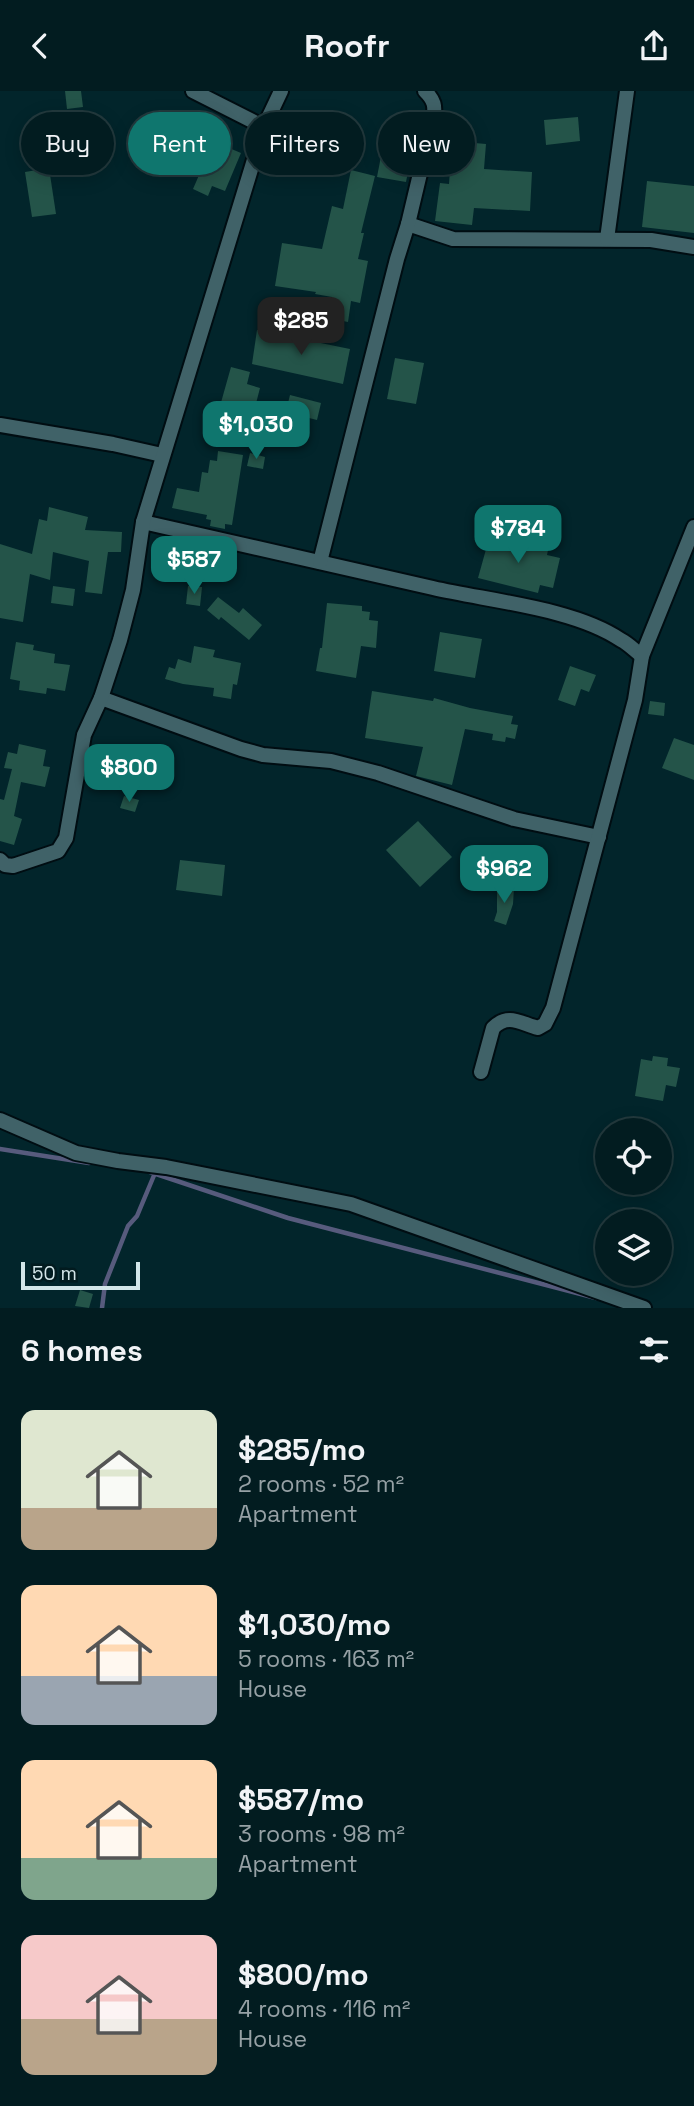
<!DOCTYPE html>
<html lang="en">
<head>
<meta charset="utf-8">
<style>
  :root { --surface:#021c20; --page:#10292d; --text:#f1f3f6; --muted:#96a1a5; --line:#233a3e; --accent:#0f766e }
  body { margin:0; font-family:"Space Grotesk",sans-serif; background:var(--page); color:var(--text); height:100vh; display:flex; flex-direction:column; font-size:26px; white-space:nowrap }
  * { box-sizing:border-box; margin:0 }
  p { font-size:23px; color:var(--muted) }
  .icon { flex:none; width:38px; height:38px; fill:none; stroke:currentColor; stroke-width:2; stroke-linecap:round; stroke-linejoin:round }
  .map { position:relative; height:1217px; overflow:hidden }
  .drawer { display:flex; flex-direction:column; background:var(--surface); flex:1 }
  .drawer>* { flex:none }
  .hud { position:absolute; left:21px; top:21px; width:653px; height:63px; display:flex; gap:14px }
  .fabs { position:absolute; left:595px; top:1027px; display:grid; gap:14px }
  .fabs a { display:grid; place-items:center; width:77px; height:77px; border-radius:50%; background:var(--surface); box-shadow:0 4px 18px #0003,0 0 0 2px var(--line); font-size:35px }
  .scale { position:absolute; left:21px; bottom:18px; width:119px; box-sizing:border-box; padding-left:7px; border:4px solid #d3e6e9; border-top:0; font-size:19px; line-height:24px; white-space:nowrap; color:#d3e6e9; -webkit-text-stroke:5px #021b1f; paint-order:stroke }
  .price { position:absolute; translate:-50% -60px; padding:0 16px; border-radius:14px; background:var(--accent); color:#fff; font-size:23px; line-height:46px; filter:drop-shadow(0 2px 4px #0008) }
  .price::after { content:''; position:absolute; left:50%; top:42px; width:21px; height:16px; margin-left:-10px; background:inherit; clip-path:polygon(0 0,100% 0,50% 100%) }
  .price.selected { background:#222; color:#fff }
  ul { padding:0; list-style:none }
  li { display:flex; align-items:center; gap:21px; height:175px; padding:0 21px }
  li span { display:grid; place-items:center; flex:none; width:196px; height:140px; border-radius:14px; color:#555 }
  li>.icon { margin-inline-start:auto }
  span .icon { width:84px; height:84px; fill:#fffc; stroke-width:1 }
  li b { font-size:30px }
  h2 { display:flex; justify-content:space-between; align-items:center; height:84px; padding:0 21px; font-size:30px }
  .pill { padding:0 24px; border-radius:32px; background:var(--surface); box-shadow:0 4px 18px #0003,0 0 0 2px var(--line); font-size:24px; line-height:63px }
  .pill.selected { background:var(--accent); color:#fff }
  header { display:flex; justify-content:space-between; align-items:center; height:91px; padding:0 21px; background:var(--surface); font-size:32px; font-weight:700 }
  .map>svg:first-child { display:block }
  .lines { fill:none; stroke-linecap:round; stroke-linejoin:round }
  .stream { stroke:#575b7d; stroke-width:4.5 }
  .building { fill:#245449 }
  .minor-casing { stroke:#000d12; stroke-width:18 }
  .minor { stroke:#406268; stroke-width:14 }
</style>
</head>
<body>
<header><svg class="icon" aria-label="back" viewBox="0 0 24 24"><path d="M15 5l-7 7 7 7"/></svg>Roofr<svg class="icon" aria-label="share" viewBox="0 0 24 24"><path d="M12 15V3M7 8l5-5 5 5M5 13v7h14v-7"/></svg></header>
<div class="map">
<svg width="694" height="1217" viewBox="0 0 694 1217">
  <rect width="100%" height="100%" fill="#02252b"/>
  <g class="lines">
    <g class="stream">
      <polyline points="0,1058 89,1072"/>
      <polyline points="150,1081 288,1127 596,1207"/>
      <polyline points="102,1217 105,1193 128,1135 137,1125 155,1082"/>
    </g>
  </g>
  <g class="building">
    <polygon points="65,0 81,0 83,16 67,18"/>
    <polygon points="578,26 580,50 546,54 544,29"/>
    <polygon points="386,39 415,45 406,91 377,86"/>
    <polygon points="203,46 241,62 225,100 212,95 208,105 193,98 206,68 196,63"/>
    <polygon points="452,50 486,53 484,78 532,81 530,120 474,117 472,134 435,130 440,92 449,93"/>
    <polygon points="49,77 56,123 32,126 25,81"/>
    <polygon points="351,79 375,85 361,142 364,142 358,168 368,170 360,212 351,210 348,231 328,227 332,206 315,203 316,201 275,195 282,152 322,158 332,115 343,118"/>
    <polygon points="647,90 694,95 694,142 642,136"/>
    <polygon points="257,239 350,258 343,293 252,273"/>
    <polygon points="395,267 424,272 416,313 387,308"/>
    <polygon points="231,276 250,281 247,293 260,297 253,324 220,315"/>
    <polygon points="290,304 321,312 317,329 309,327 307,334 284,328"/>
    <polygon points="218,360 243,364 232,434 225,433 225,438 210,435 211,429 206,428 207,424 172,417 177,397 199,401 202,381 208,382 210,369 217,370"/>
    <polygon points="250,362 265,366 263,378 247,375"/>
    <polygon points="49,416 88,426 85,439 122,441 121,461 108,461 102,503 85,501 89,470 53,461 50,489 30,483 23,531 0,527 0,453 32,463 39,428 47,430"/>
    <polygon points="490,444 548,459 547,464 560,467 553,497 540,494 538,502 478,487"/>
    <polygon points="53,495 75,498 73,515 51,512"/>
    <polygon points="188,495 202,496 200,515 186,513"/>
    <polygon points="218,506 239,522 243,517 262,534 249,549 221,526 219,529 207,519"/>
    <polygon points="327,512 362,515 362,520 370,521 369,529 378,530 376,557 361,555 356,587 316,580 320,557 322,557"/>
    <polygon points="440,541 482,548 475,587 434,580"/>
    <polygon points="16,551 34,554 33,559 55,563 54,572 70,574 65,600 47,597 46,603 19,599 20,590 10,588"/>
    <polygon points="194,555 215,559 213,566 241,572 237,594 233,593 231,608 213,605 214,597 183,593 165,588 169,576 175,578 178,568 191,572"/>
    <polygon points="570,575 596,584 589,601 581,598 575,615 558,609"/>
    <polygon points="372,600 433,610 434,607 470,617 513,625 511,633 518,634 515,648 506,646 505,651 492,649 493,643 465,638 452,694 416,685 423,656 365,647"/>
    <polygon points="650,610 665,612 664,625 648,623"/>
    <polygon points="674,647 694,654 694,689 662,677"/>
    <polygon points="19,653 46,659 43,675 50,676 45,696 21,691 14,725 22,728 14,754 0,750 0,708 4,709 12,678 4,677 8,661 17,663"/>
    <polygon points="124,705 139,709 135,721 120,717"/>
    <polygon points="418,730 452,766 420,796 386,759"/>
    <polygon points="180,769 225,774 222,805 176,799"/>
    <polygon points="497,797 514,797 513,813 506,834 494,830 497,821"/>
    <polygon points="653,965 668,967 667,975 680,977 676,996 666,994 663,1010 635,1005 641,968 652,970"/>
    <polygon points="80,1199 93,1203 89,1217 75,1215"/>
  </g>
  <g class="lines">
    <g class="minor-casing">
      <g id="minor">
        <polyline points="193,0 264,36"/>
        <polyline points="408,133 453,148 651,149 694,156"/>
        <polyline points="607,148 627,0"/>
        <polyline points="0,334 113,353 162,364"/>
        <path d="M143 431C239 453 336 475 433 497 489 510 574 517 621 549 629 553 635 560 642 565"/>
        <path d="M320 471 397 168 408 133 433 28C436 15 434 9 425 0"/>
        <polyline points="101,607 241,658 263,664 331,670 378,682 514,728 599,746"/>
        <polyline points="0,769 5,774 13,775 58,760 66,747 84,644 101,607 120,549 133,499 143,431 264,36 281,0"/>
        <path d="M481 981 493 937C508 922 520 932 538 937L545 933 553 917 635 609 642 565 694 436"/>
        <polyline points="0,1029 76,1062 118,1070 166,1076 351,1113 644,1217"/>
      </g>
    </g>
    <use href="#minor" class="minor"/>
  </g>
</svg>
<div class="fabs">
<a><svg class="icon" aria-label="locate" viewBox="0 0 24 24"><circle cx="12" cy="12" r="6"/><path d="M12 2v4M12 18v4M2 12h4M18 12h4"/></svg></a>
<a><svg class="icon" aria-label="layers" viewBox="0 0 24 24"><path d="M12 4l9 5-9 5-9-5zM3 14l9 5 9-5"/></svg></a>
</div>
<div class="scale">50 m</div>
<b class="price selected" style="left:301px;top:266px">$285</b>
<b class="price" style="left:256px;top:370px">$1,030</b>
<b class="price" style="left:518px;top:474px">$784</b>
<b class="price" style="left:194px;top:505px">$587</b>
<b class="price" style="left:129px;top:713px">$800</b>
<b class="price" style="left:504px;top:814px">$962</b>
<div class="hud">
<a class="pill">Buy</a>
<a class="pill selected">Rent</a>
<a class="pill">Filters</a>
<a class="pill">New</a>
</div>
</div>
<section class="drawer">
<h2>6 homes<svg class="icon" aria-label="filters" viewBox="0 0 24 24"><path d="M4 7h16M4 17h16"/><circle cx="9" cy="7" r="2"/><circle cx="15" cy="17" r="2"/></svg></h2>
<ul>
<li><span style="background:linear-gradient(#dfe7d0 70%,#b9a48a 0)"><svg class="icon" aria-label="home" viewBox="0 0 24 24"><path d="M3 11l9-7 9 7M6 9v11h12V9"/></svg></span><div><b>$285/mo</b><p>2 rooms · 52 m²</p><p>Apartment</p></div></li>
<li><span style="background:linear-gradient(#ffd9b3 65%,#9aa5b1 0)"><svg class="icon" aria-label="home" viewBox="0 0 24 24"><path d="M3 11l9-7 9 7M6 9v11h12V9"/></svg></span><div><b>$1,030/mo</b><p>5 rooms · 163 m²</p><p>House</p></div></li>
<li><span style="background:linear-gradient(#ffd9b3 70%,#7fa58c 0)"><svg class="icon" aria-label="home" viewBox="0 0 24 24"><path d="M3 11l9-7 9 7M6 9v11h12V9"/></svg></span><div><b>$587/mo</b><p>3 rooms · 98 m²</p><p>Apartment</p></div></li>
<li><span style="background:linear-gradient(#f6c9c9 60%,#b9a48a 0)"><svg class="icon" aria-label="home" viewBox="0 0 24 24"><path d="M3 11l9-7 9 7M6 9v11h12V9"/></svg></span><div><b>$800/mo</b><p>4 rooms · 116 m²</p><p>House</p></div></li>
</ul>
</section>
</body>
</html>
